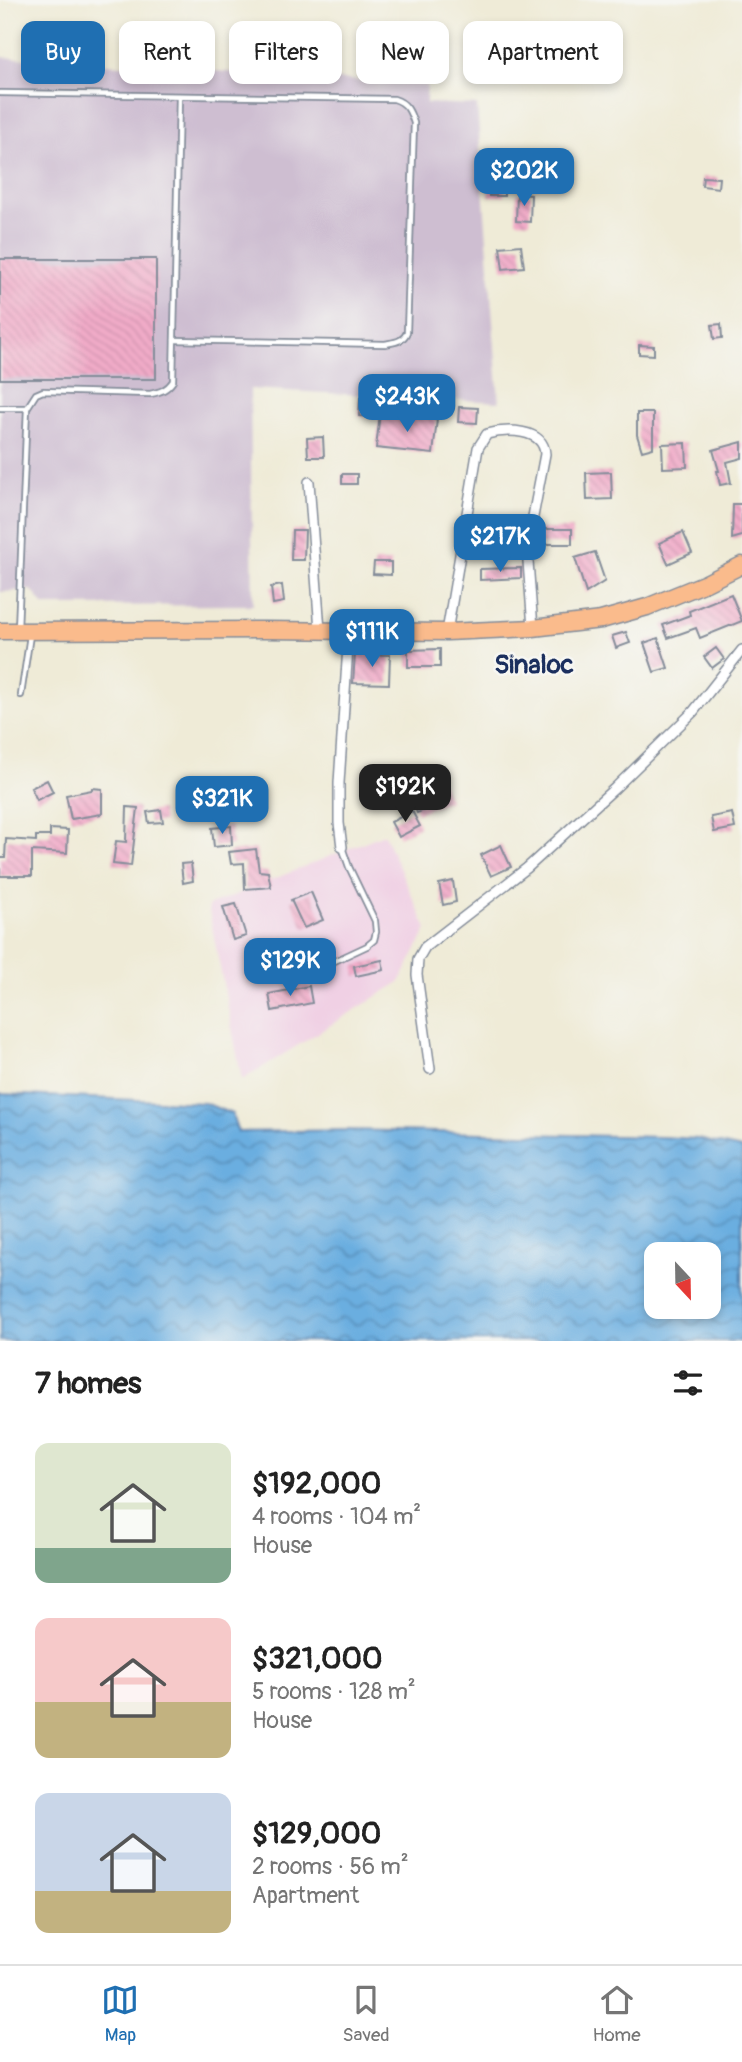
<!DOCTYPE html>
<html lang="en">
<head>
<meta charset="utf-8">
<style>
  :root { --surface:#fff; --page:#f2f2f2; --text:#222; --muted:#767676; --line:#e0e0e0; --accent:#1f6fb2 }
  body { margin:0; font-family:Pangolin,sans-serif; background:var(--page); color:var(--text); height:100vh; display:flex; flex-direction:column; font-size:26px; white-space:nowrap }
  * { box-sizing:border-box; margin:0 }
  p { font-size:23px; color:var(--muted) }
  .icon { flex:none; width:38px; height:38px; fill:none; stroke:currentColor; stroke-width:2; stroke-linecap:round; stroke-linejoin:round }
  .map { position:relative; height:1341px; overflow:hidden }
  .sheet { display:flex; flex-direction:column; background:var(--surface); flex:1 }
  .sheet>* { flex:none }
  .top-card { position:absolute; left:21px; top:21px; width:700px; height:63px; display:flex; gap:14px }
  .needle { width:46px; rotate:158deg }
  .tools { position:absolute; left:644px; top:1242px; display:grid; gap:14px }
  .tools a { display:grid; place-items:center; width:77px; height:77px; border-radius:14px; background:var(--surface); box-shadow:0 4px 10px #0003; font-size:35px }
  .price { position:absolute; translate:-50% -60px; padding:0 16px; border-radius:14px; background:var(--accent); color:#fff; font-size:23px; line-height:46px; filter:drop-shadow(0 2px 4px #0008) }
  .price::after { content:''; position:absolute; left:50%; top:42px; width:21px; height:16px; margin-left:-10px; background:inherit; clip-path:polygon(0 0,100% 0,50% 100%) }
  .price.active { background:#222; color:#fff }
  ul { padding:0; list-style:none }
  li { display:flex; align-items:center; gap:21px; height:175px; padding:0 35px }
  li span { display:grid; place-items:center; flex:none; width:196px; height:140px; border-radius:14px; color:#555 }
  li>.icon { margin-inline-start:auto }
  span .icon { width:84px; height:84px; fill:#fffc; stroke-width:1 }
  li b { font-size:30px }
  h2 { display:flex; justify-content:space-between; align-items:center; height:84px; padding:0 35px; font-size:30px }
  .pill { padding:0 24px; border-radius:14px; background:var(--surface); box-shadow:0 4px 10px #0003; font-size:24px; line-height:63px }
  .pill.active { background:var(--accent); color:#fff }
  .tab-bar { display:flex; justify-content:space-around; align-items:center; height:98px; border-top:2px solid var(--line); background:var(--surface); font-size:19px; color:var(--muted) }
  .tab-bar a { display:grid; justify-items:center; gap:4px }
  .tab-bar .active { color:var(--accent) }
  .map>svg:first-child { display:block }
  .built { fill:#f0d0e4 }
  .industrial { fill:#cebed1 }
  .water { fill:url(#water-waves); stroke:#436e9f; stroke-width:2; fill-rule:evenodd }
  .building { fill:url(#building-back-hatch) }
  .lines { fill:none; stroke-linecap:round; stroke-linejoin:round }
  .service-casing { stroke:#858d9a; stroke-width:8 }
  .minor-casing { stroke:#858d9a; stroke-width:12 }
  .trunk-casing { stroke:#858d9a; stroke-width:19 }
  .service { stroke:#fff; stroke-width:4.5 }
  .minor { stroke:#fff; stroke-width:9 }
  .trunk { stroke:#fabb8c; stroke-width:16 }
  .labels { text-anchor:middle; stroke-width:5; stroke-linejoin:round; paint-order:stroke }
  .quarter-label { font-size:26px; font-weight:bold; fill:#1b2f5e; stroke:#f6f6f2 }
</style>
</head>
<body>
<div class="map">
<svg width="742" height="1341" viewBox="0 0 742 1341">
  <defs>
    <pattern id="water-waves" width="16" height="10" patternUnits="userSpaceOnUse" patternTransform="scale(1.75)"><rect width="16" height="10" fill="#6baee0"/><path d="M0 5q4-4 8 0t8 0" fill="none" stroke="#578eb9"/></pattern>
    <pattern id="building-back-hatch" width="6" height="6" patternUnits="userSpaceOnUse" patternTransform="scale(1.75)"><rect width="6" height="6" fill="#f1abc8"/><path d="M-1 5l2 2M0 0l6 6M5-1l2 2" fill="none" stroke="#ce93ae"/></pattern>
  </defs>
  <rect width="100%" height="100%" fill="#f6f6f2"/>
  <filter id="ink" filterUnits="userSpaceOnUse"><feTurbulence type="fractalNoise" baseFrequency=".0143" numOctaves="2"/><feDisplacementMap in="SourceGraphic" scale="14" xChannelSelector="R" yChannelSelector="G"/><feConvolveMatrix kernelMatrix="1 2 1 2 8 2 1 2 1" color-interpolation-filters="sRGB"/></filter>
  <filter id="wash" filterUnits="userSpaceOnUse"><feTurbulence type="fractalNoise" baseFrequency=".00686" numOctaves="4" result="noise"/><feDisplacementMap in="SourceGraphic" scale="28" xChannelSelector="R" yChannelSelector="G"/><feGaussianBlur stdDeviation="1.57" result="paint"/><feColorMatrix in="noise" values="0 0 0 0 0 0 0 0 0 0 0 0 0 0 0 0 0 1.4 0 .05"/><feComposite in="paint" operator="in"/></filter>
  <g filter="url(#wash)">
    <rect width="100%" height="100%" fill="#efebd7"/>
    <polygon class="built" points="384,834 427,929 400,982 242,1080 208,906"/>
    <polygon class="industrial" points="0,57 427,85 426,103 477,105 499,402 250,389 253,605 44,606 32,590 0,592"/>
    <path class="water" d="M0 1094 205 1103 232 1114 238 1132 347 1130 661 1137 698 1139 742 1149V1341H0ZM656 1255H709V1307H656Z"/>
    <g id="blocks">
      <g class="building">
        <polygon points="581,52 593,52 592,64 580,63"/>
        <polygon points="703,177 719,178 718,188 702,186"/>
        <rect x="489" y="179" width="15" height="17"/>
        <polygon points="517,194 531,195 530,222 516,221"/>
        <polygon points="521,245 524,267 503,269 500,247"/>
        <rect x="0" y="259" width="156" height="120"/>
        <polygon points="721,324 722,338 714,339 712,325"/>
        <polygon points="639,345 654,346 654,355 639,354"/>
        <polygon points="360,398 376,399 376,417 359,416"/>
        <polygon points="434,401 452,403 451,414 433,411"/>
        <polygon points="459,407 478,408 477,423 458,422"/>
        <polygon points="380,413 437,419 433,454 376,448"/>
        <polygon points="637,413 653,413 653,448 642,451 637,435"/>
        <polygon points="323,437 324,457 308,457 307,438"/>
        <polygon points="742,442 742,458 727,462 731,483 720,485 717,471 719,471 713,450"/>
        <polygon points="686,443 687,467 663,468 662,444"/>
        <polygon points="611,472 612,499 587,500 586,473"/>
        <rect x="342" y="474" width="15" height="10"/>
        <polygon points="733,504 742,504 742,536 732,539"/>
        <rect x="538" y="529" width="34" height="15"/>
        <polygon points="292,530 305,530 304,560 291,560"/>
        <polygon points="683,532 692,553 668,564 659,543"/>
        <polygon points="595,552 605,581 586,593 575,558"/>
        <polygon points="374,562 391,562 391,575 373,574"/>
        <polygon points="521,568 521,578 480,580 480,569"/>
        <polygon points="282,585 284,602 273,604 271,587"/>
        <polygon points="731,594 742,621 700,638 696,628 668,638 663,625 690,615 689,611"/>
        <polygon points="626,632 630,643 616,648 612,636"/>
        <polygon points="658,638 668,668 654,672 644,643"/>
        <polygon points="716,648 724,659 712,668 704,657"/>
        <polygon points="440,649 440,667 408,667 408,650"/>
        <polygon points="355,654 390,655 389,684 353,683"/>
        <polygon points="47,780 53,792 37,800 31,788"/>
        <polygon points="441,781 449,800 417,813 409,793"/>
        <polygon points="92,788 102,789 102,814 71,819 66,795 92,790"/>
        <polygon points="127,807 138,808 131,866 113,864 116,841 126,842"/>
        <polygon points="161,810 163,822 149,823 147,812"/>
        <polygon points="412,811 420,826 399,837 391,822"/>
        <polygon points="732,813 735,828 714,832 711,817"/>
        <polygon points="231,826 232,845 214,847 212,828"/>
        <polygon points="50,829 68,830 67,853 32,851 32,876 0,876 0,858 5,858 6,839 36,841 36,836 50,836"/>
        <polygon points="501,845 511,867 491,876 481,855"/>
        <polygon points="256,849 259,871 268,872 271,887 245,889 244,863 231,864 229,852"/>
        <polygon points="191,863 193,881 183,883 181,864"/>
        <polygon points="453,881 456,902 443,905 439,884"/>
        <polygon points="311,892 323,920 304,928 291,900"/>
        <polygon points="236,904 246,936 233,940 223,907"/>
        <polygon points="382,960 384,970 356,976 354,966"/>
        <polygon points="309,986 312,1003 272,1011 269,994"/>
      </g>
    </g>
  </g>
  <g filter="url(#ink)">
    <use href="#blocks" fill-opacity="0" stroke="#858d9a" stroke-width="2"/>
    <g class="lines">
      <g class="service-casing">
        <g id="service">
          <path d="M0 93 394 99C407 103 410 111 414 123L407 332C403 342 395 342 385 344L174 340"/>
          <polyline points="0,408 27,408 18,629"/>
          <path d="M27 408 36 394 43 391 150 394C160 392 167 390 173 381L179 96"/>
          <polyline points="21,695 30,635"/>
          <polyline points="292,981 367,946 374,940 376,932 375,921 349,867 342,847"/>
        </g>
      </g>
      <g class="minor-casing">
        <g id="minor">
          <polyline points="309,482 320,630"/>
          <path d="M447 632 478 448 487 434C506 429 544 428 545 454L527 548 533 628"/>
          <polyline points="342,847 339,823 339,783 349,631"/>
          <polyline points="430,1069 417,975 418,959 425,947 527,868 615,788 693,712 742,650"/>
        </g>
      </g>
      <g class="trunk-casing">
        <polyline id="trunk" points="0,631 265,630 447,632 533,628 601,620 647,607 706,583 742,565"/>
      </g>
      <use href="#service" class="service"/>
      <use href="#minor" class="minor"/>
      <use href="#trunk" class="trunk"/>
    </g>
  </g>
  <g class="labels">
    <g class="quarter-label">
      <text x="534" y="673">Sinaloc</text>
    </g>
  </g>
</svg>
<div class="tools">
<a><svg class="needle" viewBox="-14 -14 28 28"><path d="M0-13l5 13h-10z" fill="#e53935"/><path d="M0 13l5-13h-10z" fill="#767676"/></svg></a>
</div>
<b class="price" style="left:524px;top:208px">$202K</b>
<b class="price" style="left:407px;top:434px">$243K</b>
<b class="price" style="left:500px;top:574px">$217K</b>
<b class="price" style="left:372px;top:669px">$111K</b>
<b class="price active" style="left:405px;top:824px">$192K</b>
<b class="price" style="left:222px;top:836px">$321K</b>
<b class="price" style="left:290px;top:998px">$129K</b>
<div class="top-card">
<a class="pill active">Buy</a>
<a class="pill">Rent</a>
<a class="pill">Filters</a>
<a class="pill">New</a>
<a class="pill">Apartment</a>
</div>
</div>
<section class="sheet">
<h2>7 homes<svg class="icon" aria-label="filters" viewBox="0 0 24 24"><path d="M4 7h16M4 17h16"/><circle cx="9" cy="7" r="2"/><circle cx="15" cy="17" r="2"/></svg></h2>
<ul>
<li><span style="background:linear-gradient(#dfe7d0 75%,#7fa58c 0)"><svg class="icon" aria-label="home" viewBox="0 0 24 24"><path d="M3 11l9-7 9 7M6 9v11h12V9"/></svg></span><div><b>$192,000</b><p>4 rooms · 104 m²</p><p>House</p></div></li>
<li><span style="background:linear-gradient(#f6c9c9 60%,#c2b280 0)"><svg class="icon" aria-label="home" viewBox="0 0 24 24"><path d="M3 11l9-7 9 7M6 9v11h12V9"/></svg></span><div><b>$321,000</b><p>5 rooms · 128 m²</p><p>House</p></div></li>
<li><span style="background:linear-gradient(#c9d6e8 70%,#c2b280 0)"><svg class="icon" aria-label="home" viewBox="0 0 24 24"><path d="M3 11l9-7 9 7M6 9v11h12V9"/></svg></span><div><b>$129,000</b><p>2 rooms · 56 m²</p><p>Apartment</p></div></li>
</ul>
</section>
<nav class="tab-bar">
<a class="active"><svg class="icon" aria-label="map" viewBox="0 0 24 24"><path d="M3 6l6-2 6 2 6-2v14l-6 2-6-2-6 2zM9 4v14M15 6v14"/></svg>Map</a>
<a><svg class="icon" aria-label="saved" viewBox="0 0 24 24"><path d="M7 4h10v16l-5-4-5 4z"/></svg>Saved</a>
<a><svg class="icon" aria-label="home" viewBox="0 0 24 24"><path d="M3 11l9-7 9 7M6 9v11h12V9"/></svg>Home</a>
</nav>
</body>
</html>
